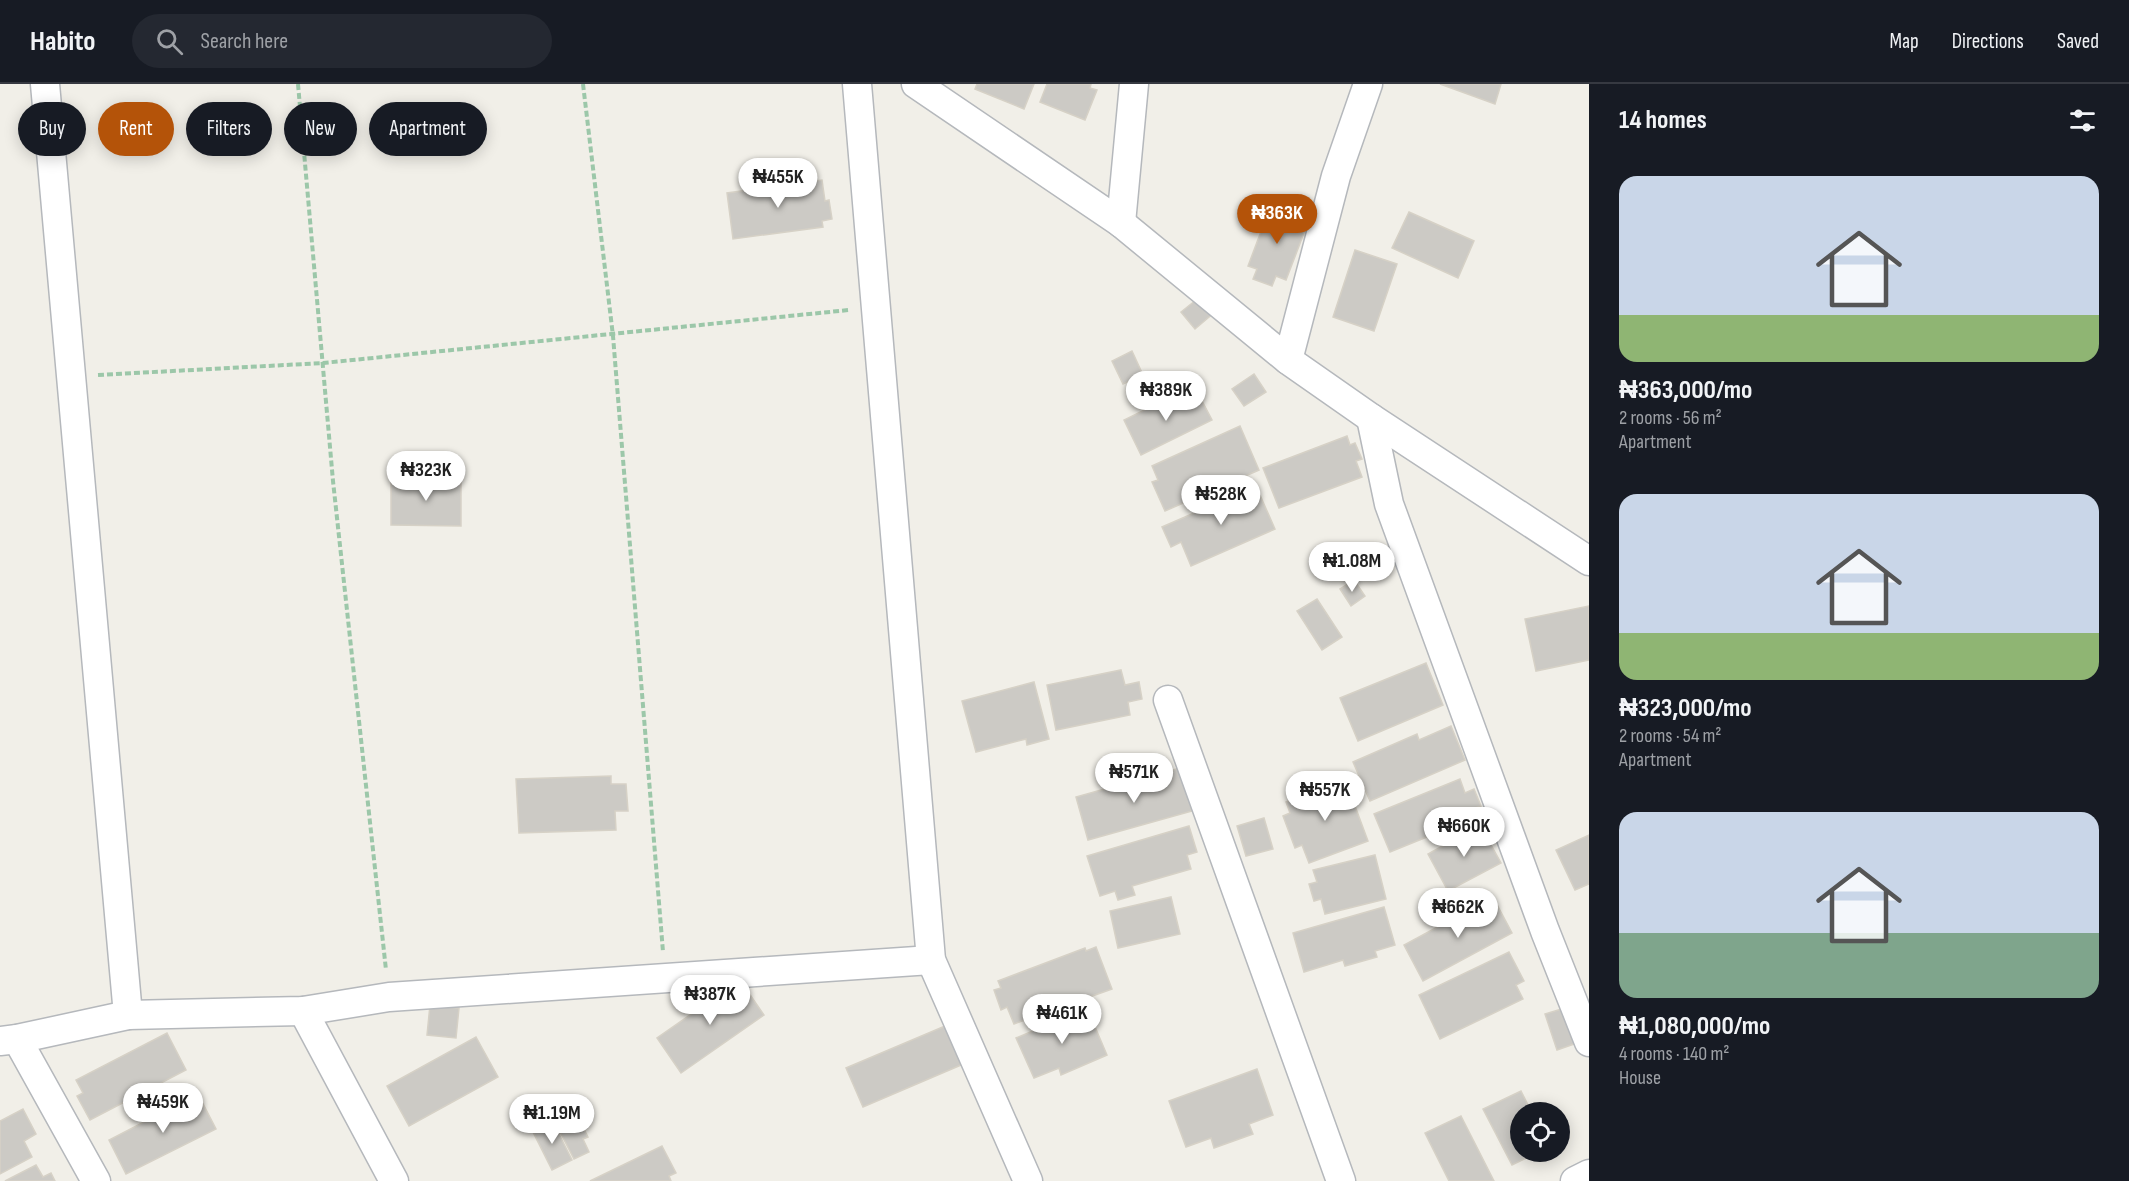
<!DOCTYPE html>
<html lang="en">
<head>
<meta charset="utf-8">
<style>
  :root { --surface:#171b24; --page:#242831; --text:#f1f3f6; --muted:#9ea1a6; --line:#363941; --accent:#b45309 }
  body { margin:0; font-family:"Sofia Sans Condensed",sans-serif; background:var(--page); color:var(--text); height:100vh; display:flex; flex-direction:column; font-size:22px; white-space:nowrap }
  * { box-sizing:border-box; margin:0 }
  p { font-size:20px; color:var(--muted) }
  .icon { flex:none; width:33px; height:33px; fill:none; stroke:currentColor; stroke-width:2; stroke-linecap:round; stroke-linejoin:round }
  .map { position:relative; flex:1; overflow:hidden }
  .details { display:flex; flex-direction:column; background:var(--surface); width:540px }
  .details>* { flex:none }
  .banner { position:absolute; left:18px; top:18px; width:570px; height:54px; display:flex; gap:12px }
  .tools { position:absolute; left:1510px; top:1018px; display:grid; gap:12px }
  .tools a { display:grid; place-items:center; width:60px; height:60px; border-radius:50%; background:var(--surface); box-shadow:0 3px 15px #0003; font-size:30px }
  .price { position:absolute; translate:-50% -51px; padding:0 14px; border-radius:21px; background:#fff; color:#222; font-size:20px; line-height:39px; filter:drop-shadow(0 2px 3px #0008) }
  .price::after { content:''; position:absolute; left:50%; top:36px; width:18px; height:14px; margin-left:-9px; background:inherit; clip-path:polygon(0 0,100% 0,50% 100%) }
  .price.active { background:var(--accent); color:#fff }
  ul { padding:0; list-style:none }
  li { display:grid; align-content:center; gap:12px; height:318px; padding:0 30px }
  li span { display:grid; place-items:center; height:186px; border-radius:18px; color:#555 }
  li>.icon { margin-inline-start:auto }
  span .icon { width:108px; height:108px; fill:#fffc; stroke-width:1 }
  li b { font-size:26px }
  h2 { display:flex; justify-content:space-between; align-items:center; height:72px; padding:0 30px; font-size:26px }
  .tag { padding:0 21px; border-radius:27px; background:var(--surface); box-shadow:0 3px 15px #0003; font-size:21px; line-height:54px }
  .tag.active { background:var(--accent); color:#fff }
  header { display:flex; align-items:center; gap:36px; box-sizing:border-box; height:84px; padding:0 30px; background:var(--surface); border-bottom:2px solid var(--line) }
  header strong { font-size:28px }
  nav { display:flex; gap:33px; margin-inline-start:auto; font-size:21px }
  .search { width:420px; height:54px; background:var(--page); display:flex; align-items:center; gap:15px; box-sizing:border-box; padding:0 21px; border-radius:33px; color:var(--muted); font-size:22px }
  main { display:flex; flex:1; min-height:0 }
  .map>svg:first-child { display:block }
  .building { fill:#cccac5; stroke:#d6d1c6; stroke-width:1.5 }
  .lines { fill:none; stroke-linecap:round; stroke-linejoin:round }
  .minor-casing { stroke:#b5b8bc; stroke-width:31 }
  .path { stroke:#9cc7a9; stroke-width:4; stroke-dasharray:6 3; stroke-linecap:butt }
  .minor { stroke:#fff; stroke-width:28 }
</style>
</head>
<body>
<header>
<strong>Habito</strong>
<div class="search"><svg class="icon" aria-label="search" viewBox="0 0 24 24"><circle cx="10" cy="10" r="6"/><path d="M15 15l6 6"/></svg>Search here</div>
<nav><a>Map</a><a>Directions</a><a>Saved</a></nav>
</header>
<main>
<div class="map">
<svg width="1589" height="1097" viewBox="0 0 1589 1097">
  <rect width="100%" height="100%" fill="#f1efe8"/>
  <g class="building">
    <polygon points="977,0 1034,0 1024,25 975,5"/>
    <polygon points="1047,0 1091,0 1090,4 1097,6 1085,36 1040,18"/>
    <polygon points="1440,0 1501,0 1495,20"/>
    <polygon points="822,96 825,117 829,116 832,135 822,137 823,143 733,155 727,109"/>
    <polygon points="1271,121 1309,136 1286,196 1276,192 1272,202 1253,195 1257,185 1248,182"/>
    <polygon points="1409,128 1474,157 1458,194 1392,164"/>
    <polygon points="1355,166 1397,180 1374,247 1333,233"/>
    <polygon points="1201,212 1215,228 1195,245 1181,228"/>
    <polygon points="1132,267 1143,291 1123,300 1112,277"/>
    <polygon points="1254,290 1266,308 1244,322 1232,305"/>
    <polygon points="1183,307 1190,321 1201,315 1212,336 1141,371 1124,336"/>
    <polygon points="1240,342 1259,386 1165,427 1152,398 1158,396 1152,382"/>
    <polygon points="1347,352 1350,361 1355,359 1362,375 1356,377 1362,393 1279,424 1263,384"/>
    <polygon points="391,393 461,394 461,442 391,441"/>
    <polygon points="1256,402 1275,445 1191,482 1181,458 1171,463 1162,443"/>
    <polygon points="1354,496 1365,512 1351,522 1340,505"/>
    <polygon points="1317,515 1342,553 1322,566 1297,527"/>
    <polygon points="1589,522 1589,576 1536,587 1525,535"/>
    <polygon points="1426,579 1443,621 1358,657 1340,614"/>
    <polygon points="1121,586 1125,601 1139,598 1142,615 1128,618 1130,631 1056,646 1047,601"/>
    <polygon points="1034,598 1049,655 1027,661 1026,655 976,668 962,617"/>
    <polygon points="1451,642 1465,676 1370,717 1353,678 1417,650 1419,656"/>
    <polygon points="1180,684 1192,727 1088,756 1076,713"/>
    <polygon points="611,692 611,700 626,700 628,727 615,727 616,746 519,749 516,695"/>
    <polygon points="1345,695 1368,757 1309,779 1302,761 1295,764 1283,732 1290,729 1286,718"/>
    <polygon points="1460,695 1465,709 1474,705 1481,722 1472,725 1476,733 1390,768 1374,730"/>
    <polygon points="1264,734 1273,765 1246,772 1237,742"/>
    <polygon points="1480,741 1501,779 1448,807 1428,770"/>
    <polygon points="1189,742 1197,768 1187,771 1191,785 1132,802 1135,811 1118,816 1115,807 1100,812 1087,772"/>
    <polygon points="1589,751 1589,800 1575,806 1556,766"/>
    <polygon points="1375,771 1386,815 1325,830 1321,815 1314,817 1309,800 1317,798 1313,786"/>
    <polygon points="1171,813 1180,850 1118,864 1110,827"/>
    <polygon points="1493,813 1512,849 1423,897 1404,861"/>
    <polygon points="1384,823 1395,861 1375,867 1377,873 1345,882 1343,876 1304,888 1293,849"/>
    <polygon points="1096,863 1112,905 1014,940 1007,923 1001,926 994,906 1001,904 998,897 1085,864 1086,867"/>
    <polygon points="1509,868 1524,897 1516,901 1523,915 1440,955 1419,911"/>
    <polygon points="740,896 764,931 681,989 657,954"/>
    <polygon points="430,921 459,924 456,954 427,951"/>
    <polygon points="1087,924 1107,971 1061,991 1059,984 1034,994 1016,954"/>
    <polygon points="1565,924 1577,959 1557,966 1545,930"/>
    <polygon points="945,942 961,981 863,1023 846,984"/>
    <polygon points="167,949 186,986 90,1036 77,1012 83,1009 76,996"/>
    <polygon points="476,953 498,993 409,1042 387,1002"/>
    <polygon points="1257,985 1273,1031 1249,1040 1253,1050 1214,1064 1211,1054 1186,1063 1169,1017"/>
    <polygon points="1521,1007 1532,1029 1521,1029 1521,1068 1539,1068 1512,1081 1483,1025"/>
    <polygon points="198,1010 216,1045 126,1090 109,1056"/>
    <polygon points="23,1025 36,1050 24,1057 32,1073 0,1090 0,1037"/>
    <polygon points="570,1030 575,1040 580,1037 588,1053 583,1055 589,1068 574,1075 555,1038"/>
    <polygon points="1461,1032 1494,1097 1449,1097 1425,1049"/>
    <polygon points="552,1036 572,1076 552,1086 532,1046"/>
    <polygon points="662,1062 676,1089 669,1092 671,1097 590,1097"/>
    <polygon points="36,1081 43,1093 51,1089 55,1097 5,1097"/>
  </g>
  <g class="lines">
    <g class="minor-casing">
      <g id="minor">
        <polyline points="45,0 128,931"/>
        <polyline points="857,0 931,876 1028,1097"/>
        <polyline points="916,0 1121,139 1288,276 1371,334 1589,477"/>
        <polyline points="1121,139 1134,0"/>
        <polyline points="1288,276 1336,92 1368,0"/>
        <polyline points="1371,334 1389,420 1545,847 1589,958"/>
        <polyline points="1168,616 1341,1097"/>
        <polyline points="303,927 394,1097"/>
        <polyline points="17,955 96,1097"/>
        <polyline points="0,957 17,955 128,931 303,927 389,913 931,876"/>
        <polyline points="1575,1097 1589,1090"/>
      </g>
    </g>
    <g class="path">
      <polyline points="298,0 333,397 386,886"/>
      <polyline points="583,0 613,252 663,868"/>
      <polyline points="98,291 323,279 849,226"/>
    </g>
    <use href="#minor" class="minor"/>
  </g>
</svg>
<div class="tools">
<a><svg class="icon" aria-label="locate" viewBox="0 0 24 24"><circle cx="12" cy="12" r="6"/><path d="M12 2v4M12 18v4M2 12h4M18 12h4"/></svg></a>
</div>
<b class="price" style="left:778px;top:125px">₦455K</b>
<b class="price active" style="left:1277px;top:161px">₦363K</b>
<b class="price" style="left:1166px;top:338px">₦389K</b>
<b class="price" style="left:426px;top:418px">₦323K</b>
<b class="price" style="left:1221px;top:442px">₦528K</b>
<b class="price" style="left:1352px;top:509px">₦1.08M</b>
<b class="price" style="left:1134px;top:720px">₦571K</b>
<b class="price" style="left:1325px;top:738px">₦557K</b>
<b class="price" style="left:1464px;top:774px">₦660K</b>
<b class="price" style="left:1458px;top:855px">₦662K</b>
<b class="price" style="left:710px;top:942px">₦387K</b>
<b class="price" style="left:1062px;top:961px">₦461K</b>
<b class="price" style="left:163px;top:1050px">₦459K</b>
<b class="price" style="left:552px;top:1061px">₦1.19M</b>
<div class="banner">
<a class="tag">Buy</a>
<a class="tag active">Rent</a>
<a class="tag">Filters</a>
<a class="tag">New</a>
<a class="tag">Apartment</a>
</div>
</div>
<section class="details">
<h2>14 homes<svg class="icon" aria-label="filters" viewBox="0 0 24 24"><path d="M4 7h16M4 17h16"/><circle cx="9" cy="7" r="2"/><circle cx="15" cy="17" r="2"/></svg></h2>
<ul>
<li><span style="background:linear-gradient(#c9d6e8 75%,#8fb573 0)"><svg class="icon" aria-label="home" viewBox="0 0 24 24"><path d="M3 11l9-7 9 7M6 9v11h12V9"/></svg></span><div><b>₦363,000/mo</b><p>2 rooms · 56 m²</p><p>Apartment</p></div></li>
<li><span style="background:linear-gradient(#c9d6e8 75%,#8fb573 0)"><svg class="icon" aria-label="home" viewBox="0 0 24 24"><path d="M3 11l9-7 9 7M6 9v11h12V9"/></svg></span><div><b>₦323,000/mo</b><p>2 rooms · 54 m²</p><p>Apartment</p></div></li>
<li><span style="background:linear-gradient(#c9d6e8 65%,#7fa58c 0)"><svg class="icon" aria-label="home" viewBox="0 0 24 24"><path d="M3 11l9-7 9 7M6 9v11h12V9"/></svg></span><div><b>₦1,080,000/mo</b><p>4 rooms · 140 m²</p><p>House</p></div></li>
</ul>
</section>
</main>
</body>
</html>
